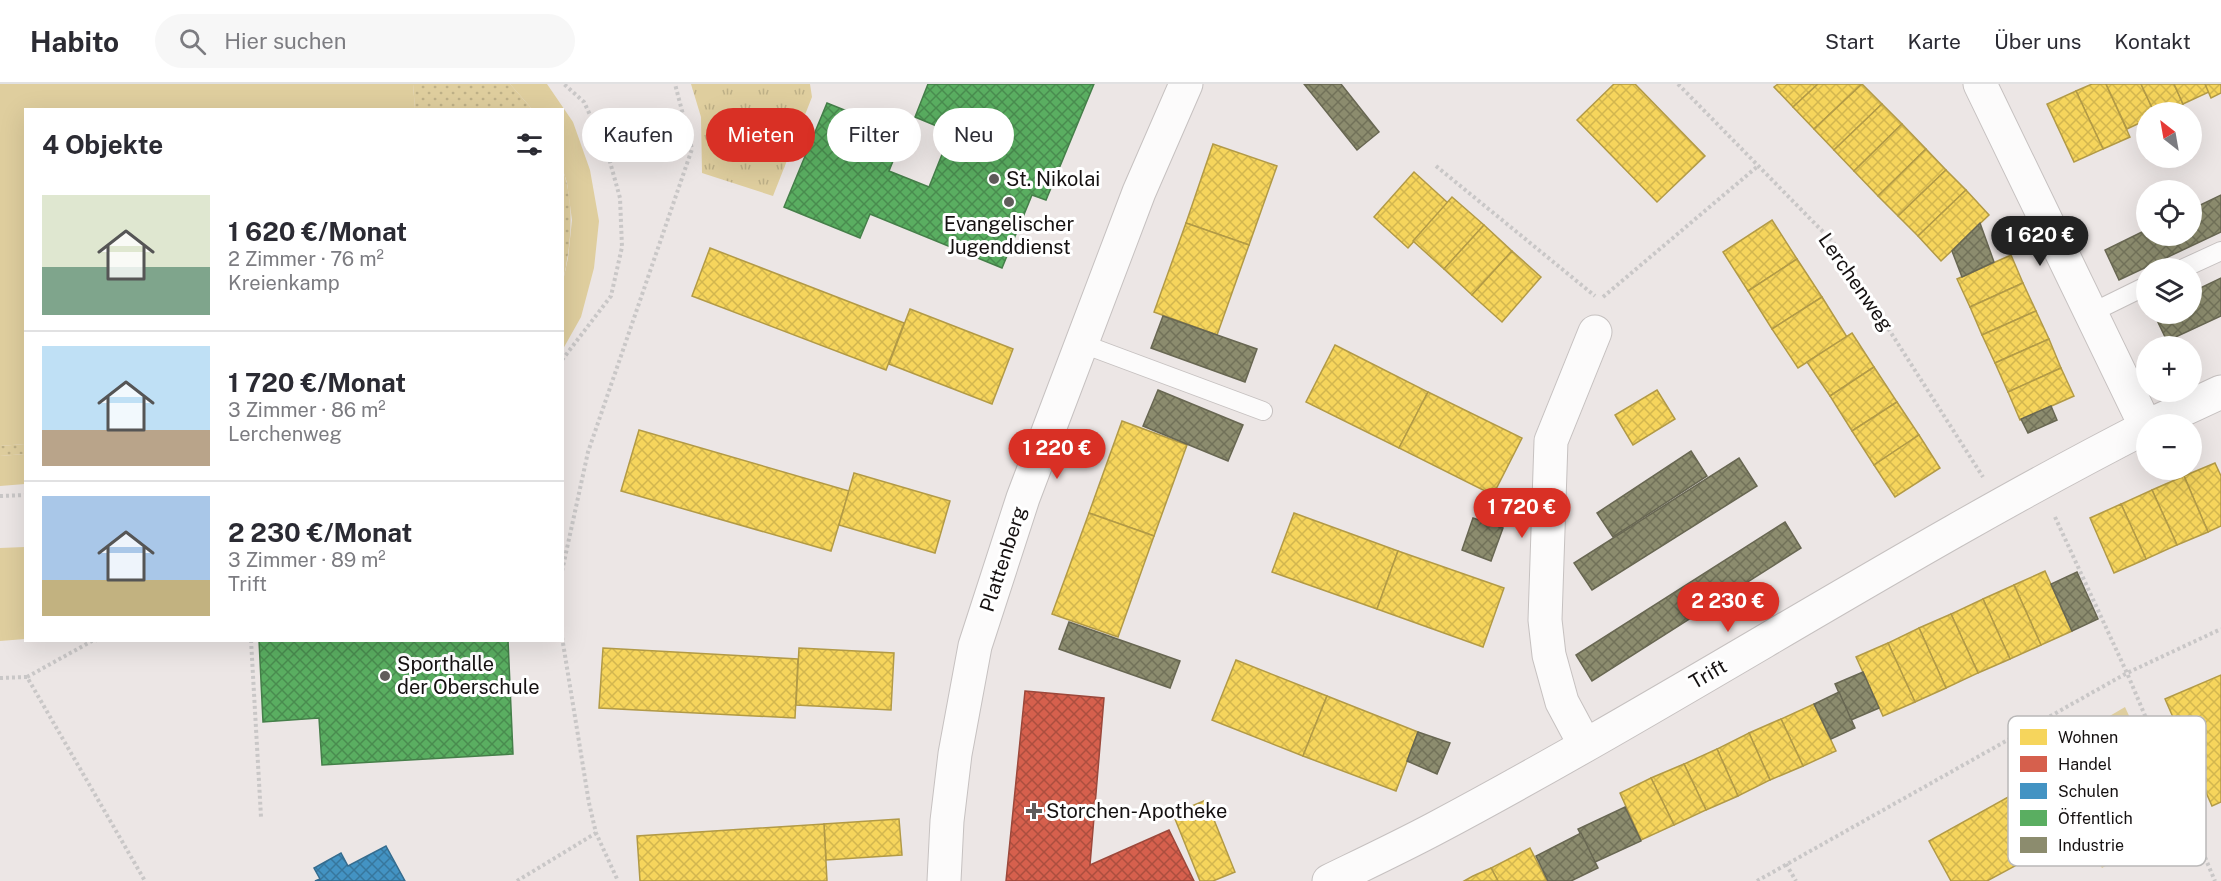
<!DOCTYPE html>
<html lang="de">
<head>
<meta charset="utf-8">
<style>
  :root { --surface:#fff; --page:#f7f7f7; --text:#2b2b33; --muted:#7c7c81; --line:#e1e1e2; --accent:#d93025 }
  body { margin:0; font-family:"Public Sans",sans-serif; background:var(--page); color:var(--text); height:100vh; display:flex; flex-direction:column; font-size:22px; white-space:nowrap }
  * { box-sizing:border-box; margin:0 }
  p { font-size:20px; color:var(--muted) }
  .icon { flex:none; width:33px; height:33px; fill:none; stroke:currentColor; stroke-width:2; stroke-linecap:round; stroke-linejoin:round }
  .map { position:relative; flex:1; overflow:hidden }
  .drawer { position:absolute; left:24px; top:24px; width:540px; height:534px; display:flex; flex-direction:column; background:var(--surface); border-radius:0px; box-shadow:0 6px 24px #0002 }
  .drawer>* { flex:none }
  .top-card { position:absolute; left:582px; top:24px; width:570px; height:54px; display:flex; gap:12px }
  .needle { width:39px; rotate:329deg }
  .tools { position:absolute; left:2136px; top:18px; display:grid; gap:12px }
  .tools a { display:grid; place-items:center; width:66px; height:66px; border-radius:50%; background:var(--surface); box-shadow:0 6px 24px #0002; font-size:30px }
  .price { position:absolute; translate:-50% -51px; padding:0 14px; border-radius:21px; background:var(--accent); color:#fff; font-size:20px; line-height:39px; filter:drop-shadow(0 2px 3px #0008) }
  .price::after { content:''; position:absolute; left:50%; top:36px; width:18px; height:14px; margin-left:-9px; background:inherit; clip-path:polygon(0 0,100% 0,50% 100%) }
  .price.on { background:#222; color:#fff }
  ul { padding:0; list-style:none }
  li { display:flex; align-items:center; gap:18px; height:150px; padding:0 18px }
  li+li { border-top:2px solid var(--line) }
  li span { display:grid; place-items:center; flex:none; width:168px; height:120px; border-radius:0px; color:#555 }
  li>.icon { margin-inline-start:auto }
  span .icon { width:72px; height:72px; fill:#fffc; stroke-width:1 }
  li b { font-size:26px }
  h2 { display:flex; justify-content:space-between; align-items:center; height:72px; padding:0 18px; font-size:26px }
  .chip { padding:0 21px; border-radius:27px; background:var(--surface); box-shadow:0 6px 24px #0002; font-size:21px; line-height:54px }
  .chip.on { background:var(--accent); color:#fff }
  header { display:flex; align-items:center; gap:36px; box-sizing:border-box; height:84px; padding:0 30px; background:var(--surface); border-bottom:2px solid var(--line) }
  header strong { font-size:28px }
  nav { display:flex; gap:33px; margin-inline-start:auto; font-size:21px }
  .search { width:420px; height:54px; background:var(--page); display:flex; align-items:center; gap:15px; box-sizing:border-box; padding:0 21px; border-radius:33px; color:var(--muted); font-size:22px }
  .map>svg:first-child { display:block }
  .grass { fill:url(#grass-dots) }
  .park { fill:url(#park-tufts) }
  .garden { fill:#dfce9e }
  .homes { fill:url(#homes-cross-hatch); stroke:#b29a46; stroke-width:1.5 }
  .shops { fill:url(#shops-cross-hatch); stroke:#9c483b; stroke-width:1.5 }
  .schools { fill:url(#schools-cross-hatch); stroke:#356c8e; stroke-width:1.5 }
  .public { fill:url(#public-cross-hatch); stroke:#457f49; stroke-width:1.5 }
  .industry { fill:url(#industry-cross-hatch); stroke:#686752; stroke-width:1.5 }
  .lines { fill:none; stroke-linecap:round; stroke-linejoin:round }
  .lane-casing { stroke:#c6c1c0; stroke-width:20 }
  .street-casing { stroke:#c6c1c0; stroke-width:35 }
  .path { stroke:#c9c7c7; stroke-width:4; stroke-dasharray:3 3; stroke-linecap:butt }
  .lane { stroke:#fcfbfb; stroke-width:18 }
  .street { stroke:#fcfbfb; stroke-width:33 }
  .poi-dot { fill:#605c5b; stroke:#fff; stroke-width:2 }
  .labels { text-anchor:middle; stroke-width:6; stroke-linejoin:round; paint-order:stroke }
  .poi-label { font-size:20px; fill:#151111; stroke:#fff; text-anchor:start }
  .street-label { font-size:20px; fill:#151111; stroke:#fff }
  .key { fill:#fff; stroke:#b9b8b8; stroke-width:1.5 }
  .key-label { font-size:16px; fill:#151111 }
</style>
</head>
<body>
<header>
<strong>Habito</strong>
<div class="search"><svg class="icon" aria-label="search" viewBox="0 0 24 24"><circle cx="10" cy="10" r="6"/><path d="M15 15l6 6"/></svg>Hier suchen</div>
<nav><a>Start</a><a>Karte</a><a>Über uns</a><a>Kontakt</a></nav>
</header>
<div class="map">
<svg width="2221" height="797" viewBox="0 0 2221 797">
  <defs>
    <pattern id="grass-dots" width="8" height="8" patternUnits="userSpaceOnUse" patternTransform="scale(1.5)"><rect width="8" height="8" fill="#dfce9e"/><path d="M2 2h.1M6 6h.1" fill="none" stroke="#beb087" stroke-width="1.8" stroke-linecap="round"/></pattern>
    <pattern id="park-tufts" width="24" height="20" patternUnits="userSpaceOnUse" patternTransform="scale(1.5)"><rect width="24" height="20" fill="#dfce9e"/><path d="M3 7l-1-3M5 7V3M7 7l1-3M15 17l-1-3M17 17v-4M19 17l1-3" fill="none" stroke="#beb087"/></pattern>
    <pattern id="homes-cross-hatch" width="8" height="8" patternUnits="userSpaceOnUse" patternTransform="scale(1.5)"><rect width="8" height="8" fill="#f6d55c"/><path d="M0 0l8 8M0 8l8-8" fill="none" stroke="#d2b64f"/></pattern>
    <pattern id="shops-cross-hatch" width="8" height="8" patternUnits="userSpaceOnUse" patternTransform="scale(1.5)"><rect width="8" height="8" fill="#d6604d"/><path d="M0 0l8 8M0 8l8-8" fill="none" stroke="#ac4e3f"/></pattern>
    <pattern id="schools-cross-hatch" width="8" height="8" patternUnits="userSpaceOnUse" patternTransform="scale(1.5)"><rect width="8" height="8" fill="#4393c3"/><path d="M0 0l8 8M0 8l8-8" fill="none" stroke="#37779d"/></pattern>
    <pattern id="public-cross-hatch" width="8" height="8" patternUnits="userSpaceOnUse" patternTransform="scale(1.5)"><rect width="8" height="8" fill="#5aae61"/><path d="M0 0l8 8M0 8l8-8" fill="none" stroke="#498c4f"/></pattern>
    <pattern id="industry-cross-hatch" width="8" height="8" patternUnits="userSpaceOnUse" patternTransform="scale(1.5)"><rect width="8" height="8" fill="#8c8c6e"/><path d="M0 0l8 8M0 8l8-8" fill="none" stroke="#717159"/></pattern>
  </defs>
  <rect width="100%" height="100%" fill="#ece6e5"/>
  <g class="grass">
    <polygon points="413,0 510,0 532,25 415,25"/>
    <path d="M563 86C575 123 571 160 563 197Z"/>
    <polygon points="25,360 25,370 0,372 0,362"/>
  </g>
  <g class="park">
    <polygon points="691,0 810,0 812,13 773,112 702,89 701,33"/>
    <polygon points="2125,623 2179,741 2102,784 2033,677"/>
  </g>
  <g class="garden">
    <polygon points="0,0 413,0 415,25 26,26 25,360 0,362"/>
    <polygon points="510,0 547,0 573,38 590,86 599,137 594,184 581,233 563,265 563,197 568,174 572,136 567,99 563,86 562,26 532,25"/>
    <polygon points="25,370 25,400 0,402 0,372"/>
    <polygon points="25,463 25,555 0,557 0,464"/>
  </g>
  <g class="homes">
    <polygon points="1614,0 1635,0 1705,72 1657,118 1577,36"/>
    <polygon points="1778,0 1818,0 1793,23 1774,3"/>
    <polygon points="1818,0 1862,0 1814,45 1793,23"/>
    <polygon points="1862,0 1882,20 1834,66 1814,45"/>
    <polygon points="2092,0 2106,0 2130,53 2103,65 2076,7"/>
    <polygon points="2106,0 2141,0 2154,28 2146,28 2146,36 2127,45"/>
    <polygon points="2141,0 2174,0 2183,20 2164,28 2154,28"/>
    <polygon points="2174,0 2205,0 2209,8 2183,20"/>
    <polygon points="2205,0 2221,0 2221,9 2211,14"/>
    <polygon points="2076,7 2103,65 2074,78 2047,20"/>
    <polygon points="1882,20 1902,40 1854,87 1834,66"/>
    <polygon points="1902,40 1926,65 1878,112 1854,87"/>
    <polygon points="1213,60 1277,82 1249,161 1186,139"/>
    <polygon points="1926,65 1946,86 1898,132 1878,112"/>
    <polygon points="1946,86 1966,106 1918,152 1898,132"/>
    <polygon points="1414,88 1448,119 1408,164 1374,133"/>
    <polygon points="1966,106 1989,131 1941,177 1918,152"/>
    <polygon points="1452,113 1484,141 1444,185 1413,157"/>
    <polygon points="1772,136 1797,175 1748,207 1723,168"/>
    <polygon points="1186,139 1249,161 1217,251 1154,228"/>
    <polygon points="1484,141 1512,167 1472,211 1444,185"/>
    <polygon points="710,164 904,239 886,286 692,212"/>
    <polygon points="1512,167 1541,193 1502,238 1472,211"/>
    <polygon points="2011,171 2023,199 1970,223 1957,195"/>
    <polygon points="1797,175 1822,213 1772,245 1748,207"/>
    <polygon points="2023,199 2036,227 1982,251 1970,223"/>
    <polygon points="1822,213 1847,253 1798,284 1772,245"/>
    <polygon points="910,225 1013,265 992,320 889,280"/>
    <polygon points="2036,227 2049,255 1995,279 1982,251"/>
    <polygon points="1852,249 1874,283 1830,312 1807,278"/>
    <polygon points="2049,255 2061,284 2008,308 1995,279"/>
    <polygon points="1335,261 1428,308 1399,364 1306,318"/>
    <polygon points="1874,283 1897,318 1852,347 1830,312"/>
    <polygon points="2061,284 2074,312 2020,336 2008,308"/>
    <polygon points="1657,306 1675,335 1633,361 1615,331"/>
    <polygon points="1428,308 1522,354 1493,411 1399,364"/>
    <polygon points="1897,318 1919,351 1874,381 1852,347"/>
    <polygon points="1122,337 1187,361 1154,452 1089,429"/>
    <polygon points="639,346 849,407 831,467 621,407"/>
    <polygon points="1919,351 1940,384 1895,413 1874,381"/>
    <polygon points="2215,379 2221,392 2221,442 2208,448 2184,392"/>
    <polygon points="854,389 950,417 935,469 839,441"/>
    <polygon points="2184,392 2208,448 2177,461 2152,406"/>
    <polygon points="2152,406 2177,461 2146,475 2121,420"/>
    <polygon points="2121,420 2146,475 2114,489 2090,434"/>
    <polygon points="1089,429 1154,452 1118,553 1052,530"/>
    <polygon points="1294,429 1398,467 1377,525 1272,488"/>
    <polygon points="1398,467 1504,504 1483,563 1377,525"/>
    <polygon points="2045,487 2072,547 2041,561 2014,501"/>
    <polygon points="2014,501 2041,561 2010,575 1983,515"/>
    <polygon points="1983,515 2010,575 1978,589 1951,530"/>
    <polygon points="1951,530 1978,589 1946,604 1919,544"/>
    <polygon points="1919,544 1946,604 1915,618 1888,559"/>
    <polygon points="1888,559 1915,618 1883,632 1856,573"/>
    <polygon points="603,564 798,575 795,634 599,624"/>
    <polygon points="799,564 894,569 891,626 796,621"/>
    <polygon points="1236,576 1327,612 1303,672 1212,636"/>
    <polygon points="2221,591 2221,718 2212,722 2165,615"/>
    <polygon points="1327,612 1418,648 1396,707 1303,672"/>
    <polygon points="1814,620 1836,667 1803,682 1781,635"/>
    <polygon points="1781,635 1803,682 1770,696 1749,649"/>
    <polygon points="1749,649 1770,696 1738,712 1717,665"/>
    <polygon points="1717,665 1738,712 1706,726 1684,680"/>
    <polygon points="1684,680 1706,726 1674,741 1651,694"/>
    <polygon points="1651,694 1674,741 1641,756 1620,709"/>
    <polygon points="2010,712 2041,768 1987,797 1951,797 1929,757"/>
    <polygon points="1206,716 1235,788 1213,797 1200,797 1173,730"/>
    <polygon points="899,735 902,771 826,776 824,740"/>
    <polygon points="824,740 827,797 640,797 637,752"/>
    <polygon points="1530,764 1547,797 1498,797 1491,784"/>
    <polygon points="1491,784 1498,797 1464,797 1473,792"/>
  </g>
  <polygon class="shops" points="1025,607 1104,614 1090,781 1169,746 1194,797 1006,797"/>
  <polygon class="schools" points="386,762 405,797 315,797 320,795 314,784 341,769 348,782"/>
  <g class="public">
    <polygon points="928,0 1094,0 1046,116 1032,111 1002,184 870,130 860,154 784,123 827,19 904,50 889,87 929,103 951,48 915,33"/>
    <polygon points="259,556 508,556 513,670 322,681 319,634 263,638"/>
  </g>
  <g class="industry">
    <polygon points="1304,0 1341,0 1379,48 1357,66"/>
    <polygon points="2221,111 2221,148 2119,196 2105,166 2146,146 2146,152 2192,152 2192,125"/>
    <polygon points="1980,139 1994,178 1962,193 1952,167"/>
    <polygon points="2221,194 2221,232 2167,257 2154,230 2192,230 2192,208"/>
    <polygon points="1163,232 1257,265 1245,298 1151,264"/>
    <polygon points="1158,306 1243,341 1228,377 1143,342"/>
    <polygon points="2051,322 2057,336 2028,349 2021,335"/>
    <polygon points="1691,367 1707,392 1613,453 1597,429"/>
    <polygon points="1739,374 1757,402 1592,506 1574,479"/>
    <polygon points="1473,434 1503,444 1491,477 1462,466"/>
    <polygon points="1785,438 1801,464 1592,597 1576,571"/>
    <polygon points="2077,488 2098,535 2072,547 2051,500"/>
    <polygon points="1069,538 1180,577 1170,604 1059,565"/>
    <polygon points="1863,588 1879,624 1851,636 1835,600"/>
    <polygon points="1839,608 1855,644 1831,655 1814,620"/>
    <polygon points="1418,648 1450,659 1437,690 1407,677"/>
    <polygon points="1625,723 1641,757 1595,778 1578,745"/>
    <polygon points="1581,749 1598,784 1571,797 1548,797 1536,772"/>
  </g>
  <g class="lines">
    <g class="lane-casing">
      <g id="lane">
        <polyline points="2184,184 2221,167"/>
        <polyline points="2091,229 2146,202"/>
        <polyline points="1083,260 1263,327"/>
      </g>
    </g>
    <g class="street-casing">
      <g id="street">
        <polyline points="1980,0 2146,343"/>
        <polyline points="2152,340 2221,308"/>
        <polyline points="1585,661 1562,618 1549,571 1545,536 1551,357 1595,248"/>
        <polyline points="944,797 947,737 955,670 975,562 1023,414 1139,108 1186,0"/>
        <path d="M1329 797C1364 780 1400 763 1434 745 1675 617 1904 467 2146 343"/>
      </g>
    </g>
    <g class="path">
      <polyline points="1678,0 1833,158 1983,393"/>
      <polyline points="1436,82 1595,212"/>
      <polyline points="1603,213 1758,82"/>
      <polyline points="562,276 611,212 622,163 620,114 607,67 584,18 564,0"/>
      <polyline points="0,412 26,411"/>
      <polyline points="2055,433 2127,589 2215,797"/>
      <polyline points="562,487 588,368 692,65 675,0"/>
      <polyline points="562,553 589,719 596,749 618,797"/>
      <polyline points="251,556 261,733"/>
      <polyline points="27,593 92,557 97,556"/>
      <polyline points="0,594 27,593 145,797"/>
      <polyline points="1786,780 1796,797"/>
      <polyline points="517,797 596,749"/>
      <polyline points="1757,797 2127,589 2221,545"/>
    </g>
    <use href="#lane" class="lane"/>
    <use href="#street" class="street"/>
  </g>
  <g class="poi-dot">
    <circle cx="994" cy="95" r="6"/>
    <circle cx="1009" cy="118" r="6"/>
    <circle cx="385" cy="592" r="6"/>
    <path d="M1031 718h6v6h6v6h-6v6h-6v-6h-6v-6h6z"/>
  </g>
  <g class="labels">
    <g class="poi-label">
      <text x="1006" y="102">St. Nikolai</text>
      <text x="1009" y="147" text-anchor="middle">Evangelischer<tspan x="1009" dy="23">Jugenddienst</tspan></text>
      <text x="397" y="587">Sporthalle<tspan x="397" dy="23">der Oberschule</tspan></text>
      <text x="1046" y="734">Storchen-Apotheke</text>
    </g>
    <g class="street-label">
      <text transform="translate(1856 198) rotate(55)" y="7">Lerchenweg</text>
      <text transform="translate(1003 475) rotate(-72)" y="7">Plattenberg</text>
      <text transform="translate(1708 590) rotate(-30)" y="7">Trift</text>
    </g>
  </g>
  <rect x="2008" y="632" width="198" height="150" rx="9" class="key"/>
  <rect x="2020" y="645" width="27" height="16" fill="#f6d55c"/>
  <rect x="2020" y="672" width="27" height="16" fill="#d6604d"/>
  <rect x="2020" y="699" width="27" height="16" fill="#4393c3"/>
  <rect x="2020" y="726" width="27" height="16" fill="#5aae61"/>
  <rect x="2020" y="753" width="27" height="16" fill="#8c8c6e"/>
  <g class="key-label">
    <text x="2058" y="659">Wohnen</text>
    <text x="2058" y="686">Handel</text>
    <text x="2058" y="713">Schulen</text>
    <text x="2058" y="740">Öffentlich</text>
    <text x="2058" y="767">Industrie</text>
  </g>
</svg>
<div class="tools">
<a><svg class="needle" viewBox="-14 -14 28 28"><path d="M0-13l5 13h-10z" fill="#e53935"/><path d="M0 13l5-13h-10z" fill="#7c7c81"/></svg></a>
<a><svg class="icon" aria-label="locate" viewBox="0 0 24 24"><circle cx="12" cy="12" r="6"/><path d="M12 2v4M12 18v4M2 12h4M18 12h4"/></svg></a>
<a><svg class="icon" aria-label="layers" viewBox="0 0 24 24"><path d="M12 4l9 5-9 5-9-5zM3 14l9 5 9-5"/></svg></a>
<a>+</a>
<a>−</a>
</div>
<b class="price on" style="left:2040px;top:183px">1 620 €</b>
<b class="price" style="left:1057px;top:396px">1 220 €</b>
<b class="price" style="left:1522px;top:455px">1 720 €</b>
<b class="price" style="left:1728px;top:549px">2 230 €</b>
<div class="top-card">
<a class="chip">Kaufen</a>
<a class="chip on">Mieten</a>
<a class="chip">Filter</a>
<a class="chip">Neu</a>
</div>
<section class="drawer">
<h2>4 Objekte<svg class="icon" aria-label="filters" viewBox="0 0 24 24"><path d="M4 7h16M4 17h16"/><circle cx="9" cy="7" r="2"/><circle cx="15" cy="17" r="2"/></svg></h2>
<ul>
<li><span style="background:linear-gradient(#dfe7d0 60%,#7fa58c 0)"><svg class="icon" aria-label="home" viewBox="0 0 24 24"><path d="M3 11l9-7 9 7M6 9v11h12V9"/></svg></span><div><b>1 620 €/Monat</b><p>2 Zimmer · 76 m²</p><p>Kreienkamp</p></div></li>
<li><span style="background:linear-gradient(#bfe0f5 70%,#b9a48a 0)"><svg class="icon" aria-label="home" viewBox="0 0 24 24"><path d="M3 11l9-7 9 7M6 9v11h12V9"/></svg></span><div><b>1 720 €/Monat</b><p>3 Zimmer · 86 m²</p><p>Lerchenweg</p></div></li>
<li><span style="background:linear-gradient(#a9c7e8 70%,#c2b280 0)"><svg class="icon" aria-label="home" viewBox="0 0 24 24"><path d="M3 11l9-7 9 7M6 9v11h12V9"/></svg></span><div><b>2 230 €/Monat</b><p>3 Zimmer · 89 m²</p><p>Trift</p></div></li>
</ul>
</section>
</div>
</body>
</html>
